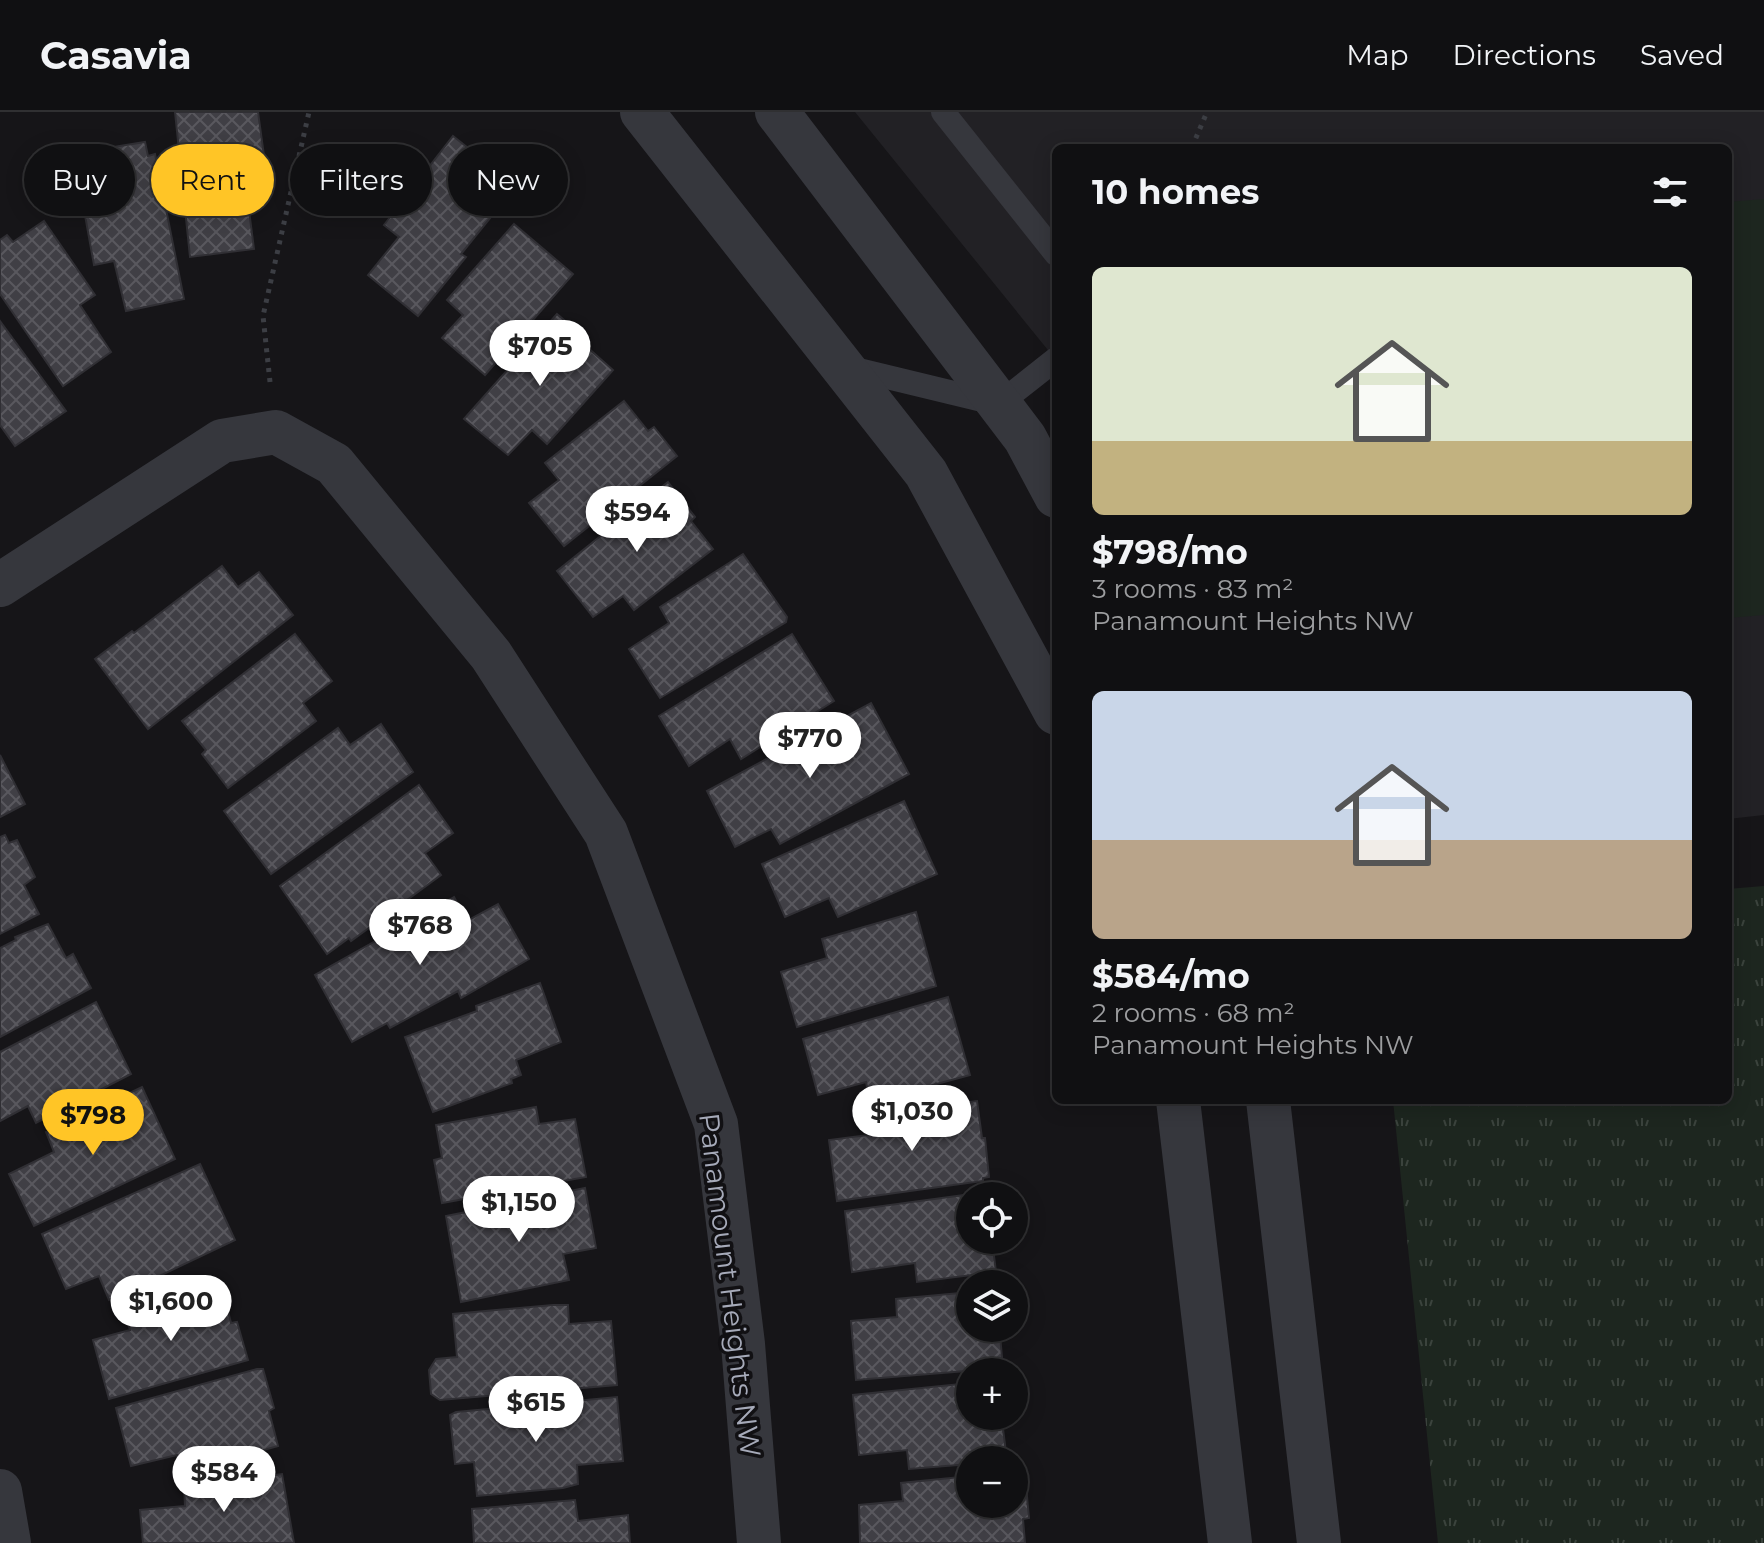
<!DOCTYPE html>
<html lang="en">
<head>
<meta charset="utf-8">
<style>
  :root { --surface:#101012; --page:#19191b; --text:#f1f3f6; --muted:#9c9d9f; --line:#303032; --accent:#ffc526 }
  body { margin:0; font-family:Montserrat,sans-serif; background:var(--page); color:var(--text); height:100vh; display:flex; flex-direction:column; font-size:30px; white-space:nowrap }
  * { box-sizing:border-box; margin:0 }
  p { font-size:26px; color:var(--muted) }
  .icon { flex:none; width:44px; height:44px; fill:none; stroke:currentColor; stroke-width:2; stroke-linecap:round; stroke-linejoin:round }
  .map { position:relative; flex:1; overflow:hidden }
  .side { position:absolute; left:1052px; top:32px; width:680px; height:960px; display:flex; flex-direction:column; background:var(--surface); border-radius:12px; box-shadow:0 4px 20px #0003,0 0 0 2px var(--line) }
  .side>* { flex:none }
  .guide { position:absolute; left:24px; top:32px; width:760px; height:72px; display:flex; gap:16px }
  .fabs { position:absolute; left:956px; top:1070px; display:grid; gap:16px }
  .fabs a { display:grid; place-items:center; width:72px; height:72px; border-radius:50%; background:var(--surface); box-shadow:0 4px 20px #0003,0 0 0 2px var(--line); font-size:40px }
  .price { position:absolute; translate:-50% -68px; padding:0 18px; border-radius:28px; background:#fff; color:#222; font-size:26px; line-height:52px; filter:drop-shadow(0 2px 4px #0008) }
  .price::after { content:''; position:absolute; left:50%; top:48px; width:24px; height:18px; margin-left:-12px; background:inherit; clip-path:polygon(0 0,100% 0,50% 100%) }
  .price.selected { background:var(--accent); color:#111 }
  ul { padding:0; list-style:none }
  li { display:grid; align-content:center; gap:16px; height:424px; padding:0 40px }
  li span { display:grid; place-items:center; height:248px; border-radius:12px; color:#555 }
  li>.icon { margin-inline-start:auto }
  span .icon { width:144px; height:144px; fill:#fffc; stroke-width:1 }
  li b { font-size:34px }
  h2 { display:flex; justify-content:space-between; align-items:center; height:96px; padding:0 40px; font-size:34px }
  .chip { padding:0 28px; border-radius:36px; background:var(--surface); box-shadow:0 4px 20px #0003,0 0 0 2px var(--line); font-size:28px; line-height:72px }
  .chip.selected { background:var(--accent); color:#111 }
  header { display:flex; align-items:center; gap:48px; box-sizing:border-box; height:112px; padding:0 40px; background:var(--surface); border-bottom:2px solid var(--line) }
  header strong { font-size:38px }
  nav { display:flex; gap:44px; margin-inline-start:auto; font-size:28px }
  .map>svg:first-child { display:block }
  .built { fill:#222125 }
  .grass { fill:url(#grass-tufts) }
  .pitch { fill:#1d261f }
  .building { fill:url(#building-cross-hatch); stroke:#302f34; stroke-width:2 }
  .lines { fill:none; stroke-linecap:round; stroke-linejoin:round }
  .path { stroke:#3c3e44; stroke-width:5; stroke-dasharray:4 6; stroke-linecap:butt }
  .service { stroke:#36373d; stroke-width:24 }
  .minor { stroke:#36373d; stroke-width:44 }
  .tertiary { stroke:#36373d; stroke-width:44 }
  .labels { text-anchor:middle; stroke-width:7; stroke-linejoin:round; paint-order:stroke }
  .street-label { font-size:28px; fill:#a6aab9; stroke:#111013 }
</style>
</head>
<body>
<header>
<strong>Casavia</strong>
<nav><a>Map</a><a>Directions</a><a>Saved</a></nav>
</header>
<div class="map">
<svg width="1764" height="1431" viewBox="0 0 1764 1431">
  <defs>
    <pattern id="grass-tufts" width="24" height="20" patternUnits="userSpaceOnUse" patternTransform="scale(2)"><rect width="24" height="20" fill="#1d261f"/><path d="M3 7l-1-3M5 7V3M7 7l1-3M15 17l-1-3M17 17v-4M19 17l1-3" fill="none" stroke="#3b433d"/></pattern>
    <pattern id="building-cross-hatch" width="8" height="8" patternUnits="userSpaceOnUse" patternTransform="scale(2)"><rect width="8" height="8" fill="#403f45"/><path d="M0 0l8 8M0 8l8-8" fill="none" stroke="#59585e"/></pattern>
  </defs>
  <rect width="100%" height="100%" fill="#161518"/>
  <polygon class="built" points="855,0 1764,0 1764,703 1728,707 1728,36 1056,36 1056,248"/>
  <polygon class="grass" points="1764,774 1764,1431 1438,1431 1393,988 1728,988 1728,777"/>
  <polygon class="pitch" points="1764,87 1764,503 1728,506 1728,90"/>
  <g class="building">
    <polygon points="175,0 258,0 269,80 247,83 254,137 190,145"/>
    <polygon points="453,24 516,74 461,142 466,145 418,204 368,163 399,125 384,113"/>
    <polygon points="145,30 148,44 155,42 184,187 126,199 114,149 94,153 77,59 109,52 107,36"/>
    <polygon points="44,109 95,183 80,193 111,240 63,274 0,182 0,128 7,123 13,130"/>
    <polygon points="514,112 573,162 485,263 442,226 463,203 447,188"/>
    <polygon points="557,202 590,230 587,235 613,258 547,332 532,318 508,343 464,307"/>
    <polygon points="0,209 66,299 15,334 0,313"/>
    <polygon points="624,289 648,319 654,315 677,344 564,434 529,391 559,368 545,351"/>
    <polygon points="668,370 695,405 691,409 713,437 634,498 623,484 593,505 557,459"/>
    <polygon points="743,442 787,505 786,510 660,586 629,537 669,511 660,495"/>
    <polygon points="222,454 238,475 259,460 293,503 148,617 95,547 132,519 134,521"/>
    <polygon points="295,522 332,569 303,591 316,609 228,676 202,642 206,638 182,609"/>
    <polygon points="792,522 834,589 741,647 730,627 689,654 659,604"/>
    <polygon points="871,591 909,662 780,732 771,717 735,735 707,679"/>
    <polygon points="381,612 413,660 271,762 224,699 338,616 350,633"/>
    <polygon points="0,643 25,692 0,705"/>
    <polygon points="419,673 453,721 425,741 441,763 351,829 349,826 327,842 280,774"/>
    <polygon points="904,689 937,762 838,805 829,786 785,805 762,752"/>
    <polygon points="5,723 9,731 17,728 35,765 24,773 39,802 0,822 0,725"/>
    <polygon points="454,785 467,809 498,792 529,847 461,886 458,879 390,916 387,911 352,930 315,863"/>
    <polygon points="916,800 936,874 797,915 781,860 827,846 822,827"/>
    <polygon points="48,812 66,846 73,842 91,876 0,925 0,836 16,828 15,825"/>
    <polygon points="540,871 561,930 516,948 521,963 511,967 512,971 433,1000 405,925 477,899 476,894"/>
    <polygon points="948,885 970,963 870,990 866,970 818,983 803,927"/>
    <polygon points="96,890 131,962 36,1011 28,994 0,1009 0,940"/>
    <polygon points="142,975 175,1047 34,1114 9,1062 54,1040 46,1020"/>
    <polygon points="977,989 982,1026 985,1026 989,1065 983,1066 983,1069 837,1089 829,1028 876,1022 875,1004 882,1001"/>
    <polygon points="536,995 539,1012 575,1007 586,1065 442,1091 434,1048 442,1046 436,1013"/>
    <polygon points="200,1052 235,1128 109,1188 99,1164 66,1177 42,1122"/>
    <polygon points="585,1076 596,1136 563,1142 569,1168 461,1190 446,1104"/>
    <polygon points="986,1080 994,1081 994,1084 970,1084 970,1128 992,1128 996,1160 917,1170 915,1151 852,1160 845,1099"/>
    <polygon points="221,1171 231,1211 237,1210 248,1248 109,1287 93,1228 130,1218 124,1200"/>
    <polygon points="970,1180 970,1216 1003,1216 1004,1222 1000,1223 1003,1256 856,1268 851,1209 897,1205 896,1187"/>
    <polygon points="553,1193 568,1193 569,1212 611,1209 617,1273 440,1288 431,1282 429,1258 436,1247 457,1245 453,1202"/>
    <polygon points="257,1257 263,1257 274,1296 269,1299 278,1334 181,1361 177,1343 131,1354 116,1296"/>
    <polygon points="970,1271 970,1304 1006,1304 1006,1309 1002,1309 1007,1348 970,1348 970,1352 909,1357 907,1338 859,1343 853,1283"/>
    <polygon points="617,1285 623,1349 577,1353 578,1372 563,1376 477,1384 474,1350 455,1352 450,1303 456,1300"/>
    <polygon points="1019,1359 1019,1363 1025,1363 1029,1406 1023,1407 1025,1431 860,1431 859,1393 903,1389 901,1371 970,1364 970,1392 1014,1392 1014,1360"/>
    <polygon points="282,1362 294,1431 143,1431 140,1398 185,1394 184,1374"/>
    <polygon points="575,1388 578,1409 628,1403 630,1431 474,1431 472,1397"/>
  </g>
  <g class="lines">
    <g class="path">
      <polyline points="1195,36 1195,28 1207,0"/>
      <polyline points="270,270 263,204 309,0"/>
    </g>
    <g class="service">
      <polyline points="943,0 1056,142"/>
      <polyline points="846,255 999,292 1056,247"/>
    </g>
    <g class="minor">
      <polyline points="0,473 222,329 276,320 334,352 491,543 606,721 716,1012 743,1232 759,1431"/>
      <polyline points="0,1379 9,1431"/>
    </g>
    <g class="tertiary">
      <polyline points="642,0 926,361 1056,601"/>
      <polyline points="777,0 1025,326 1056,384"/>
      <polyline points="1178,988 1230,1431"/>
      <polyline points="1268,988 1319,1431"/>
    </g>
  </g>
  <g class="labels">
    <g class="street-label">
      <text transform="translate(730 1173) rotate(83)" y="10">Panamount Heights NW</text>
    </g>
  </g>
</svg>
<div class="fabs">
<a><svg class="icon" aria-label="locate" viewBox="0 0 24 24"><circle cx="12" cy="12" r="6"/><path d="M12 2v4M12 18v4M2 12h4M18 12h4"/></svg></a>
<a><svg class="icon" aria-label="layers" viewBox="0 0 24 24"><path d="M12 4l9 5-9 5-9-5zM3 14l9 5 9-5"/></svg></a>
<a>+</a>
<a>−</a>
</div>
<b class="price" style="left:540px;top:276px">$705</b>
<b class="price" style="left:637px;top:442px">$594</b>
<b class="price" style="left:810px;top:668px">$770</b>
<b class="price" style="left:420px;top:855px">$768</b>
<b class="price" style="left:912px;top:1041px">$1,030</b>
<b class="price selected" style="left:93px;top:1045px">$798</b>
<b class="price" style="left:519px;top:1132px">$1,150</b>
<b class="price" style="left:171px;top:1231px">$1,600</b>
<b class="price" style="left:536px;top:1332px">$615</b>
<b class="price" style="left:224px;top:1402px">$584</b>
<div class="guide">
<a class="chip">Buy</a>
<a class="chip selected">Rent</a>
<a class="chip">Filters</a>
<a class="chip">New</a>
</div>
<section class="side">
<h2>10 homes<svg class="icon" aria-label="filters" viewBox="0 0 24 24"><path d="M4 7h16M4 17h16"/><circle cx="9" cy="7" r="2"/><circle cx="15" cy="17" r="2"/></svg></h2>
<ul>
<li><span style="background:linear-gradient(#dfe7d0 70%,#c2b280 0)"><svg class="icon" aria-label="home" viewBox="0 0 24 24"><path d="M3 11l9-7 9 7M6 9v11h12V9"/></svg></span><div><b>$798/mo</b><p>3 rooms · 83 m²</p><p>Panamount Heights NW</p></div></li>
<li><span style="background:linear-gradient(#c9d6e8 60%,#b9a48a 0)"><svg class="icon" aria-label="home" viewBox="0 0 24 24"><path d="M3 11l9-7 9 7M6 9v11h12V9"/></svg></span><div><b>$584/mo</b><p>2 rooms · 68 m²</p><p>Panamount Heights NW</p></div></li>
</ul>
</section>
</div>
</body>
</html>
